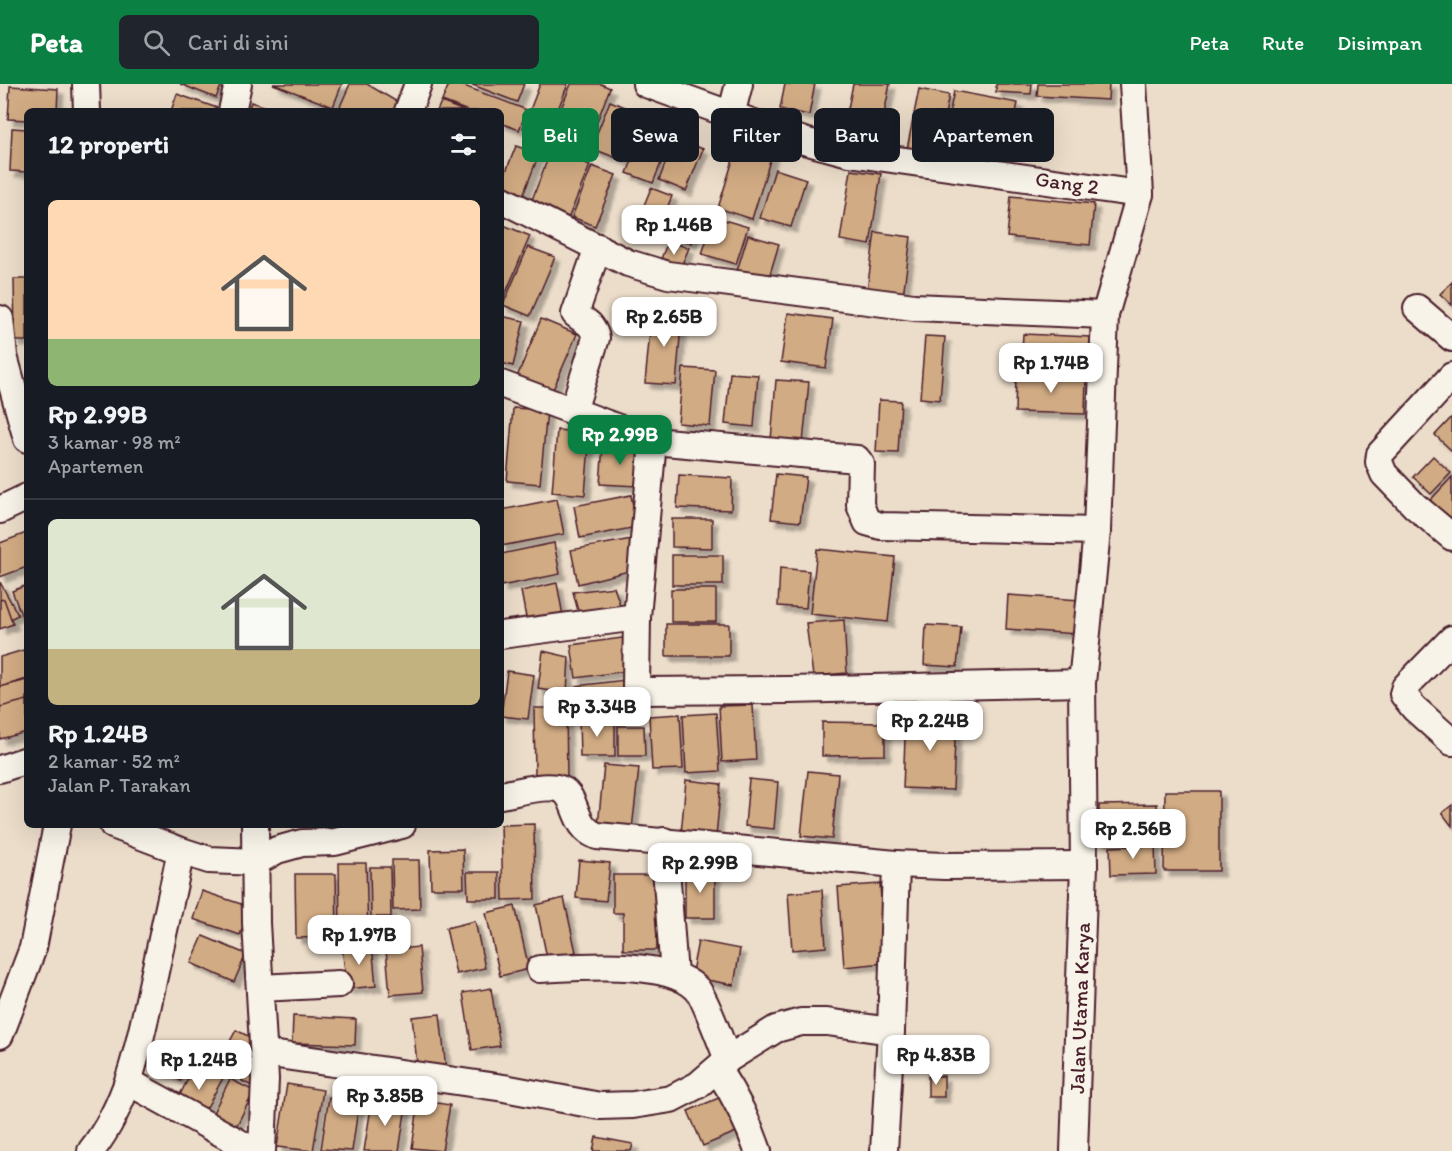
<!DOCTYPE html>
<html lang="id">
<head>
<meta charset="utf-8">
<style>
  :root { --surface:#171b24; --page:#20242c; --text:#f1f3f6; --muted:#9ea1a6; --line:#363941; --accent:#0b8043 }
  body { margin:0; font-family:Itim,sans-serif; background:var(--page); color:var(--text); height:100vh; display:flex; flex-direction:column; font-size:22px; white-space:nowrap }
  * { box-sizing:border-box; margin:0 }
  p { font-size:20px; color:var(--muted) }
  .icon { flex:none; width:33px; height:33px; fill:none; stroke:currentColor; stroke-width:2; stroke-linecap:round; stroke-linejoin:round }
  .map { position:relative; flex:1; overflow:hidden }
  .drawer { position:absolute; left:24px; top:24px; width:480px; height:720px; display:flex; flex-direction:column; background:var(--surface); border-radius:9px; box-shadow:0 6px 24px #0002 }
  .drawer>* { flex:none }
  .guide { position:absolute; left:522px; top:24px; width:570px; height:54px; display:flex; gap:12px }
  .price { position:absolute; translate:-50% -51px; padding:0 14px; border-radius:12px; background:#fff; color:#222; font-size:20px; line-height:39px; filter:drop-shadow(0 2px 3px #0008) }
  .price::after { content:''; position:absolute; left:50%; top:36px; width:18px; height:14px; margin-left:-9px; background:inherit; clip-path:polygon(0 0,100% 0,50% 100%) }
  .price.selected { background:var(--accent); color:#fff }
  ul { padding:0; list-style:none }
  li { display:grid; align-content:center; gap:12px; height:318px; padding:0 24px }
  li+li { border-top:2px solid var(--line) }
  li span { display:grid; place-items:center; height:186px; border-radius:9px; color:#555 }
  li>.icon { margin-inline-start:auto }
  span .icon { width:108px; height:108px; fill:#fffc; stroke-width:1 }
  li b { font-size:26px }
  h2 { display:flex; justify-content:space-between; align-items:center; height:72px; padding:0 24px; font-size:26px }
  .tag { padding:0 21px; border-radius:9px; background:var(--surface); box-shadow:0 6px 24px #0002; font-size:21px; line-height:54px }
  .tag.selected { background:var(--accent); color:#fff }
  header { display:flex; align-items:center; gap:36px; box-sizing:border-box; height:84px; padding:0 30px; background:var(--accent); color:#fff }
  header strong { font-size:28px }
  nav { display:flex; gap:33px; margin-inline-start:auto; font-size:21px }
  .search { width:420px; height:54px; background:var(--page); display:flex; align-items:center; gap:15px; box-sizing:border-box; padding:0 21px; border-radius:9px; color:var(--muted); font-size:22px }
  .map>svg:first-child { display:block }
  .building { fill:#d1ab83; stroke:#4a1f2b; stroke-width:1.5; filter:url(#shadow) }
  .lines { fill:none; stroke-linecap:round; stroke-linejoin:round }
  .street-casing { stroke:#4a1f2b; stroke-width:30 }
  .street { stroke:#f7f3e8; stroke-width:26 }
  .labels { text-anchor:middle; stroke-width:6; stroke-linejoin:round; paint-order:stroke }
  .street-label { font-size:21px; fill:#4a1f2b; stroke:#f7f3e8 }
</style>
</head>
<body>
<header>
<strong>Peta</strong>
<div class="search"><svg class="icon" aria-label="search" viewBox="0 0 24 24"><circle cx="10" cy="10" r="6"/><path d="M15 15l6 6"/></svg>Cari di sini</div>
<nav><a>Peta</a><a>Rute</a><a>Disimpan</a></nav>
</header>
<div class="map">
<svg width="1452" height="1067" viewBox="0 0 1452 1067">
  <defs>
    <filter id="shadow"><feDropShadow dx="5.5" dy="5.5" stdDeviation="1.5" flood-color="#0004"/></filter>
  </defs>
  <rect width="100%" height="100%" fill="#ecddca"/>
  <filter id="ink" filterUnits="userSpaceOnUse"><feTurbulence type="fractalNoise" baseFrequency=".0167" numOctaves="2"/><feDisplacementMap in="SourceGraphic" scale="12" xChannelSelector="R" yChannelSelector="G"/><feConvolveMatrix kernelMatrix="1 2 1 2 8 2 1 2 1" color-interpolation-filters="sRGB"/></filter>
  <g filter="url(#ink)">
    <g class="building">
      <polygon points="180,0 222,0 216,14"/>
      <polygon points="273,0 342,0 333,23"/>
      <polygon points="350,0 367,0 399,19 396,27 338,27"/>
      <polygon points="449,0 459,0 527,26 519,46 501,39 501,27 468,27 442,17"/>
      <polygon points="470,0 524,0 517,18"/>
      <polygon points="540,0 568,0 547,53 523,44"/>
      <polygon points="571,0 601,0 610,4 584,71 548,57"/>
      <polygon points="785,0 815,0 809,31 780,25"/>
      <polygon points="853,0 890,0 878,61 842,54"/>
      <polygon points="996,0 1032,0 1031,10 996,8"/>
      <polygon points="1038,0 1109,0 1108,16 1037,12"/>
      <polygon points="10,2 58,5 57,27 27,27 27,36 8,35"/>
      <polygon points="919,5 949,11 936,75 906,70"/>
      <polygon points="954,7 1018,19 1007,72 943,59"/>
      <polygon points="177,10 226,27 171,27"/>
      <polygon points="610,17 643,30 624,77 591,64"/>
      <polygon points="251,18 278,27 248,27"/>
      <polygon points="441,18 464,27 437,27"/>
      <polygon points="652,27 678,37 653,99 627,89"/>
      <polygon points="12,44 27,45 27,88 10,87"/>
      <polygon points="675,54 703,65 686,107 659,96"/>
      <polygon points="738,60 772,70 752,135 718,124"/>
      <polygon points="516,62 539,70 522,114 501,105 501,100"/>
      <polygon points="551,66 590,81 568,135 530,121"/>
      <polygon points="592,82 616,91 595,142 572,133"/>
      <polygon points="775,85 806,95 791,143 760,134"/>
      <polygon points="851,86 881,90 870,161 840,156"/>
      <polygon points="651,104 672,112 659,144 638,136"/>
      <polygon points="1011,112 1094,120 1090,161 1007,153"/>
      <polygon points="672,124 701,135 691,159 662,148"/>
      <polygon points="714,133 748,143 736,180 702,170"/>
      <polygon points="501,140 530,152 502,218 501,217"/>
      <polygon points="875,148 911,153 902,219 866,214"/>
      <polygon points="748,151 779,160 767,200 736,190"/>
      <polygon points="668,157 689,164 679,187 659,180"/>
      <polygon points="528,163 555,173 530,232 503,221"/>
      <polygon points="14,195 27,195 27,257 15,257"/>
      <polygon points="1452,198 1452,221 1440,210"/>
      <polygon points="652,226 682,229 676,301 645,299"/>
      <polygon points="788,229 833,235 826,284 781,278"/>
      <polygon points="501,232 524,237 513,282 501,279"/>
      <polygon points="541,235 577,250 552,308 517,293"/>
      <polygon points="1023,250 1091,253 1089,286 1021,283"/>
      <polygon points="925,252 945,253 940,316 920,314"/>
      <polygon points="683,284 715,286 710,342 678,339"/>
      <polygon points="730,289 758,291 754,343 725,340"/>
      <polygon points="1016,291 1086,293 1085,330 1015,328"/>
      <polygon points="776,296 809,298 803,359 771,356"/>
      <polygon points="879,316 901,317 898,369 876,368"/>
      <polygon points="513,324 547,326 540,400 507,397"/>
      <polygon points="1452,333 1452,367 1435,351"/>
      <polygon points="557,346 590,349 585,411 552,408"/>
      <polygon points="603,361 641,364 637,402 600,400"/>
      <polygon points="1433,372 1451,389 1431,410 1413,393"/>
      <polygon points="776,390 806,393 800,438 771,435"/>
      <polygon points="679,391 732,394 731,426 677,424"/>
      <polygon points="1452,393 1452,447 1422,425"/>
      <polygon points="631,411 637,443 580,454 574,422"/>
      <polygon points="557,415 564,450 501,462 501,426"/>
      <polygon points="672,435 712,435 712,464 672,463"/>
      <polygon points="26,449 27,483 0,493 0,459"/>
      <polygon points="632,455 633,486 578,500 571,466"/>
      <polygon points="554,459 560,490 501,502 501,470"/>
      <polygon points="817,465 895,473 888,538 810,530"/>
      <rect x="672" y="471" width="51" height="30"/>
      <polygon points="780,484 809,487 806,524 778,522"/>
      <polygon points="0,498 18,531 0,540"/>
      <polygon points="557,499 563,532 527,539 521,507"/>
      <polygon points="27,501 27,531 22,533 12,507"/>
      <polygon points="614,503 621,524 579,531 573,508"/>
      <rect x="671" y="505" width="45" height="33"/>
      <polygon points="1008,511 1080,516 1077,550 1006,545"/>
      <polygon points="4,515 13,540 0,545 0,516"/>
      <polygon points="844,536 847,589 813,592 806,539"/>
      <rect x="666" y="540" width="63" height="32"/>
      <polygon points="926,541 961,543 957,583 924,581"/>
      <polygon points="629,553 634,586 576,594 571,561"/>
      <polygon points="27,565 27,595 0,603 0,573"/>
      <polygon points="543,567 569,573 567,609 538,605"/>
      <polygon points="507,587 534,591 528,635 501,632"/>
      <polygon points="27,596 27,630 0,637 0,603"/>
      <polygon points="625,596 628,621 580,628 576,602"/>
      <polygon points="27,616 27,648 0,655 0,623"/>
      <polygon points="753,621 756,676 722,678 719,622"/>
      <polygon points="534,624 566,624 567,692 535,692"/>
      <polygon points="716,629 720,687 686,689 683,631"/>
      <polygon points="680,630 683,685 652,686 649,632"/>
      <polygon points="906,630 956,632 953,706 903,704"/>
      <polygon points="615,634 615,673 580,673 579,635"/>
      <polygon points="822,638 885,639 885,671 822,672"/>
      <polygon points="618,642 644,642 645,672 618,672"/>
      <polygon points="604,681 639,684 632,745 598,742"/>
      <polygon points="808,687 838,690 832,755 801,752"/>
      <polygon points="749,695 778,698 774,745 745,742"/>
      <polygon points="686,696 721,700 716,753 681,750"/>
      <polygon points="1165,707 1219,707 1219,787 1164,787"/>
      <polygon points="1157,720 1157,756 1100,757 1099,721"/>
      <polygon points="1452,721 1452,742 1442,729"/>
      <polygon points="534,740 535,815 503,816 501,741"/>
      <polygon points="1155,761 1156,790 1111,791 1110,763"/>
      <polygon points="463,765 464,804 431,804 430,766"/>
      <polygon points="392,776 419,776 420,825 393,826"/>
      <polygon points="579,776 610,779 606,817 576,814"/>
      <polygon points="339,779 366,779 368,850 340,851"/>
      <polygon points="370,783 390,783 391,833 371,833"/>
      <rect x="685" y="787" width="30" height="47"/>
      <polygon points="467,788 499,788 499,815 468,815"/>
      <polygon points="295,790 336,790 337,853 296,854"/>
      <polygon points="613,791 656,791 657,866 623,866 623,829 613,829"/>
      <polygon points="880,800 885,879 844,883 838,803"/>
      <polygon points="822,806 826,863 792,866 788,809"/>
      <polygon points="202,807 250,823 240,851 193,835"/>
      <polygon points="564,814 576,868 547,874 536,821"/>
      <polygon points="515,822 529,885 500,892 486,829"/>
      <polygon points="475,837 485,884 456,890 446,844"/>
      <polygon points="203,852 246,870 234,898 191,879"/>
      <polygon points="698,857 740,865 734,901 691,893"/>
      <polygon points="372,860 376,902 347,905 342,863"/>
      <polygon points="419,863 423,908 390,911 386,866"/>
      <polygon points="491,904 500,962 472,966 463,909"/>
      <polygon points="440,930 446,986 418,989 412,933"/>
      <polygon points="293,932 356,935 355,961 292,959"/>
      <polygon points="236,946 260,958 241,995 217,982"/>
      <polygon points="164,958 194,973 181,997 151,982"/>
      <polygon points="197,978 224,992 200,1036 174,1022"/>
      <polygon points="250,982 261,988 254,1003 242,997"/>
      <rect x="928" y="992" width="16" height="21"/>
      <polygon points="230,995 254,1007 233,1049 209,1037"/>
      <polygon points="287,1000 323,1006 313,1067 277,1063"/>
      <polygon points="329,1013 359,1018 352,1067 321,1065"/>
      <polygon points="721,1013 736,1048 703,1062 688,1027"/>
      <polygon points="419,1016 450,1021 442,1067 412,1064"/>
      <polygon points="372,1017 406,1022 399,1067 364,1067"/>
      <polygon points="596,1053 633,1060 631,1067 593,1067"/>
    </g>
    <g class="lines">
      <g class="street-casing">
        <g id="street">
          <polyline points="86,0 87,27"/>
          <polyline points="646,0 804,57 849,69 1140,110"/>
          <polyline points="232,27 238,0"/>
          <polyline points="408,27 418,0"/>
          <polyline points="731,31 739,0"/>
          <polyline points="501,115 628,179 668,191 914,223 1105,231"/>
          <polyline points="1417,224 1452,254"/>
          <polyline points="0,235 4,272 27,355"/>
          <polyline points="1452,292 1380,370 1379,378 1384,390 1415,422 1452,453"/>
          <polyline points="501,300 653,357 857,375 861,380 860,421 867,438 881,442 1097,447"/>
          <path d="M573 327 596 254C592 238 586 239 575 230L598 163"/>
          <polyline points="653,357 637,533 636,603 640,607 789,606 1082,599"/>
          <polyline points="0,426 27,413"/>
          <polyline points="501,551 637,533"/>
          <polyline points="1452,555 1405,603 1403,610 1414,624 1452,658"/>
          <polyline points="0,685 27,676"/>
          <path d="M501 711C518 708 540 701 557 704 579 708 570 742 597 752L896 780 944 782 1084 781"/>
          <polyline points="113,741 181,767"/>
          <polyline points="255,741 256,839 265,995 262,1067"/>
          <polyline points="664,757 674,891"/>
          <path d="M540 885C580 883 666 875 696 904 704 911 722 962 728 975"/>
          <polyline points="260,904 339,900"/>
          <polyline points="0,951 33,864 57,741"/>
          <polyline points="264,969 504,1004 600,1022 633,1021 671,1015 698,1001 728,975 776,945 801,938 827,938 891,947"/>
          <path d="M718 986C735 1012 748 1037 758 1067"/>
          <polyline points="129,998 254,1067"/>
          <path d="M91 1067C130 1017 140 957 153 897 162 854 172 810 181 767L209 776 256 778 277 766 302 759 335 758 402 741"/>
          <polyline points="884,1067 891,947 896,780"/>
          <polyline points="1074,1067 1084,781 1082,599 1097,447 1105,231 1140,110 1133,0"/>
        </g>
      </g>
      <use href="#street" class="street"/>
    </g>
  </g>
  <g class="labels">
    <g class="street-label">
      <text transform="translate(1067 99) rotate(8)" y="7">Gang 2</text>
      <text transform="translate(1080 924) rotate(-88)" y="7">Jalan Utama Karya</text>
    </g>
  </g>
</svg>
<b class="price" style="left:674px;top:172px">Rp 1.46B</b>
<b class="price" style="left:664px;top:264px">Rp 2.65B</b>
<b class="price" style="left:1051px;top:310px">Rp 1.74B</b>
<b class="price selected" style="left:620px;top:382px">Rp 2.99B</b>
<b class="price" style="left:597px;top:654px">Rp 3.34B</b>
<b class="price" style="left:930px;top:668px">Rp 2.24B</b>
<b class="price" style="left:1133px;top:776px">Rp 2.56B</b>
<b class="price" style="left:700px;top:810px">Rp 2.99B</b>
<b class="price" style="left:359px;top:882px">Rp 1.97B</b>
<b class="price" style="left:936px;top:1002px">Rp 4.83B</b>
<b class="price" style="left:199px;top:1007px">Rp 1.24B</b>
<b class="price" style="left:385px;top:1043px">Rp 3.85B</b>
<div class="guide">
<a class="tag selected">Beli</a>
<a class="tag">Sewa</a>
<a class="tag">Filter</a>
<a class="tag">Baru</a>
<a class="tag">Apartemen</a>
</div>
<section class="drawer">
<h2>12 properti<svg class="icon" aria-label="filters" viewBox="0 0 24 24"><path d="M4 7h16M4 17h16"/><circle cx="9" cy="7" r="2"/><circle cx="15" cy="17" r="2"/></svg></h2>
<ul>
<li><span style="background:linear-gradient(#ffd9b3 75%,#8fb573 0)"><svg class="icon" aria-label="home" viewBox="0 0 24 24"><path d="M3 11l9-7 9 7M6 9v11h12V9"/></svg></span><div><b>Rp 2.99B</b><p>3 kamar · 98 m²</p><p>Apartemen</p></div></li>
<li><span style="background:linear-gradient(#dfe7d0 70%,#c2b280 0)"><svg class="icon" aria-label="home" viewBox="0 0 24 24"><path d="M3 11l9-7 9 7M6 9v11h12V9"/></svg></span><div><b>Rp 1.24B</b><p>2 kamar · 52 m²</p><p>Jalan P. Tarakan</p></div></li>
</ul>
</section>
</div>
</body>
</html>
